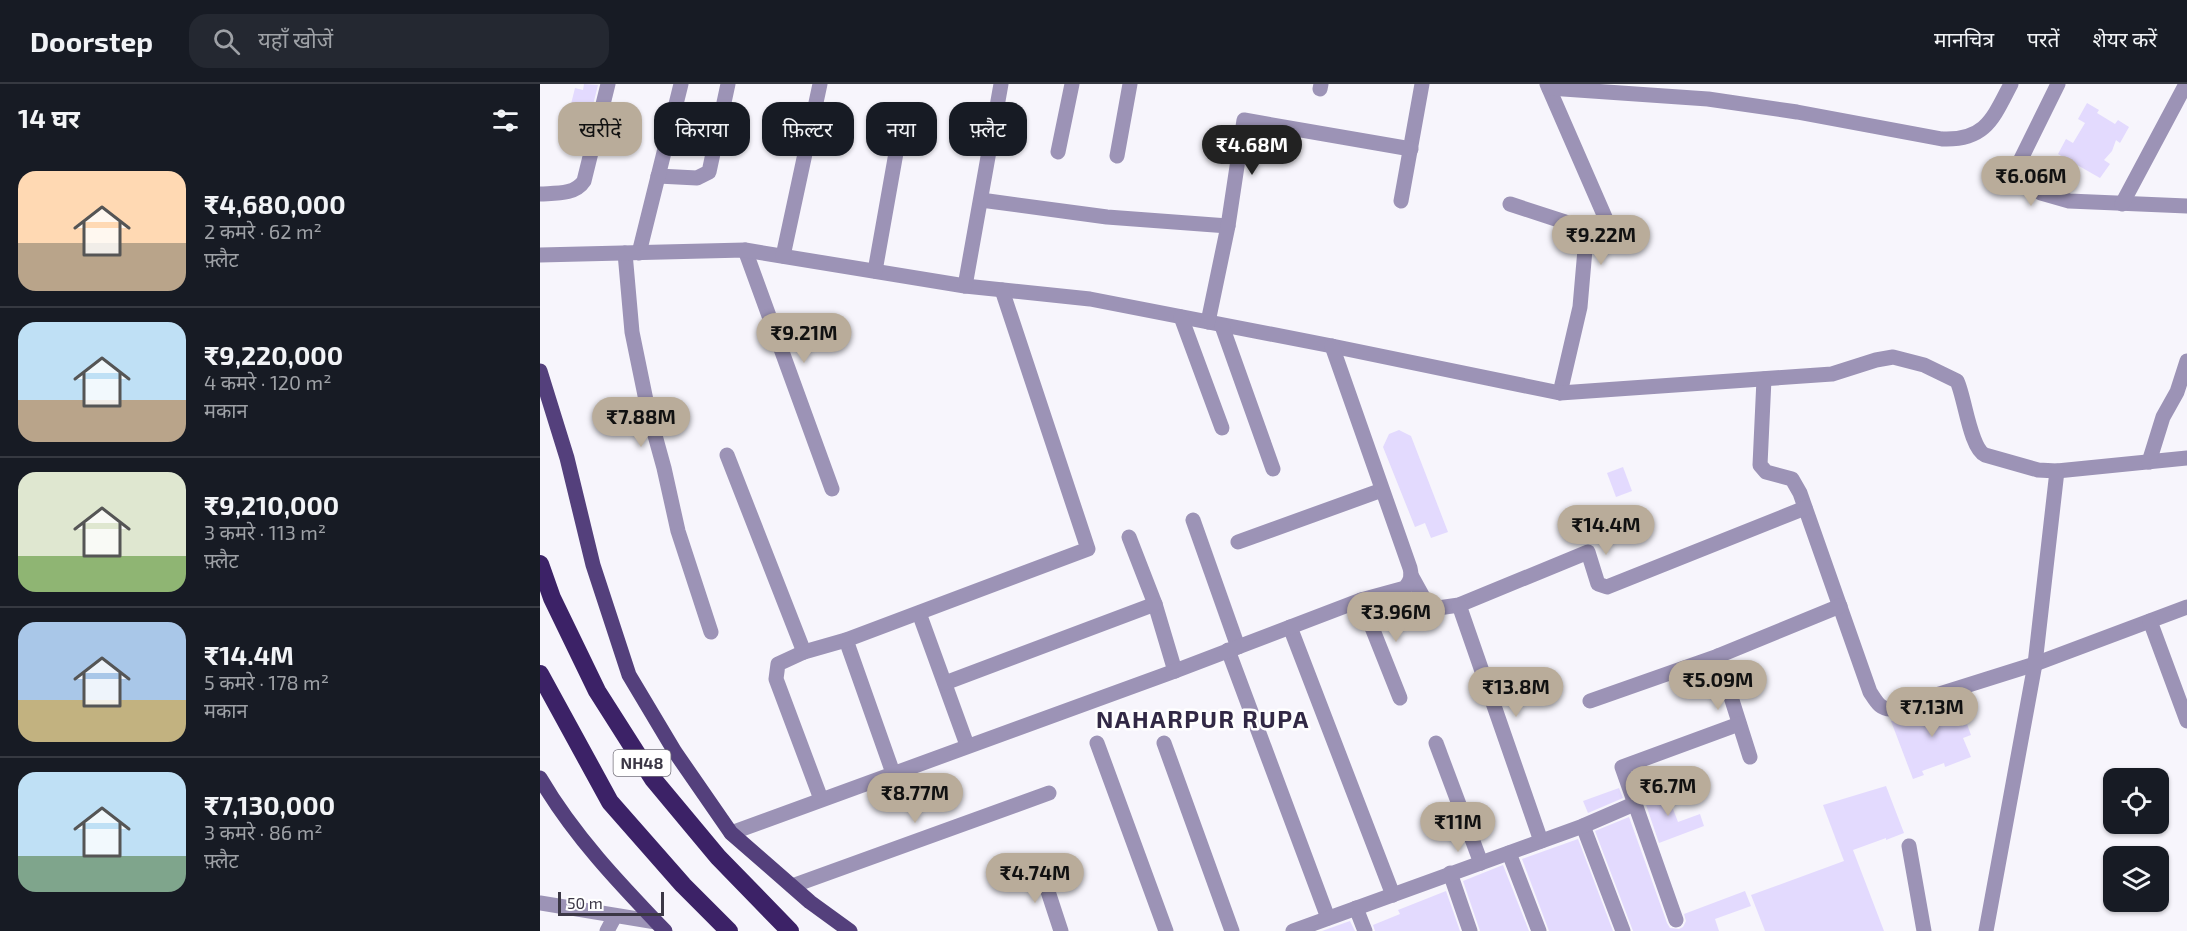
<!DOCTYPE html>
<html lang="hi">
<head>
<meta charset="utf-8">
<style>
  :root { --surface:#171b24; --page:#242831; --text:#f1f3f6; --muted:#9ea1a6; --line:#363941; --accent:#b9ac9a }
  body { margin:0; font-family:"Exo 2","Noto Sans Devanagari",sans-serif; background:var(--page); color:var(--text); height:100vh; display:flex; flex-direction:column; font-size:22px; white-space:nowrap }
  * { box-sizing:border-box; margin:0 }
  p { font-size:20px; color:var(--muted) }
  .icon { flex:none; width:33px; height:33px; fill:none; stroke:currentColor; stroke-width:2; stroke-linecap:round; stroke-linejoin:round }
  .map { position:relative; flex:1; overflow:hidden }
  .details { display:flex; flex-direction:column; background:var(--surface); width:540px }
  .details>* { flex:none }
  .hud { position:absolute; left:18px; top:18px; width:570px; height:54px; display:flex; gap:12px }
  .fabs { position:absolute; left:1563px; top:684px; display:grid; gap:12px }
  .fabs a { display:grid; place-items:center; width:66px; height:66px; border-radius:12px; background:var(--surface); box-shadow:0 2px 4px #0004; font-size:30px }
  .scale { position:absolute; left:18px; bottom:15px; width:106px; box-sizing:border-box; padding-left:6px; border:3px solid #3b3745; border-top:0; font-size:16px; line-height:21px; white-space:nowrap; color:#3b3745; -webkit-text-stroke:4px #fff; paint-order:stroke }
  .price { position:absolute; translate:-50% -51px; padding:0 14px; border-radius:21px; background:var(--accent); color:#111; font-size:20px; line-height:39px; filter:drop-shadow(0 2px 3px #0008) }
  .price::after { content:''; position:absolute; left:50%; top:36px; width:18px; height:14px; margin-left:-9px; background:inherit; clip-path:polygon(0 0,100% 0,50% 100%) }
  .price.current { background:#222; color:#fff }
  ul { padding:0; list-style:none }
  li { display:flex; align-items:center; gap:18px; height:150px; padding:0 18px }
  li+li { border-top:2px solid var(--line) }
  li span { display:grid; place-items:center; flex:none; width:168px; height:120px; border-radius:18px; color:#555 }
  li>.icon { margin-inline-start:auto }
  span .icon { width:72px; height:72px; fill:#fffc; stroke-width:1 }
  li b { font-size:26px }
  h2 { display:flex; justify-content:space-between; align-items:center; height:72px; padding:0 18px; font-size:26px }
  .pill { padding:0 21px; border-radius:18px; background:var(--surface); box-shadow:0 2px 4px #0004; font-size:21px; line-height:54px }
  .pill.current { background:var(--accent); color:#111 }
  header { display:flex; align-items:center; gap:36px; box-sizing:border-box; height:84px; padding:0 30px; background:var(--surface); border-bottom:2px solid var(--line) }
  header strong { font-size:28px }
  nav { display:flex; gap:33px; margin-inline-start:auto; font-size:21px }
  .search { width:420px; height:54px; background:var(--page); display:flex; align-items:center; gap:15px; box-sizing:border-box; padding:0 21px; border-radius:18px; color:var(--muted); font-size:22px }
  main { display:flex; flex:1; min-height:0 }
  .map>svg:first-child { display:block }
  .building { fill:#e3dafe }
  .lines { fill:none; stroke-linecap:round; stroke-linejoin:round }
  .minor { stroke:#9c93b6; stroke-width:15 }
  .major { stroke:#54407c; stroke-width:15 }
  .highway { stroke:#3c2267; stroke-width:18 }
  .labels { text-anchor:middle; stroke-width:5; stroke-linejoin:round; paint-order:stroke }
  .shield { fill:#fff; stroke:#76737d; stroke-width:1.5 }
  .shield-label { font-size:16px; font-weight:bold; fill:#3b3745 }
  .district-label { font-size:24px; font-weight:bold; letter-spacing:1.5px; fill:#322945; stroke:#fff }
</style>
</head>
<body>
<header>
<strong>Doorstep</strong>
<div class="search"><svg class="icon" aria-label="search" viewBox="0 0 24 24"><circle cx="10" cy="10" r="6"/><path d="M15 15l6 6"/></svg>यहाँ खोजें</div>
<nav><a>मानचित्र</a><a>परतें</a><a>शेयर करें</a></nav>
</header>
<main>
<section class="details">
<h2>14 घर<svg class="icon" aria-label="filters" viewBox="0 0 24 24"><path d="M4 7h16M4 17h16"/><circle cx="9" cy="7" r="2"/><circle cx="15" cy="17" r="2"/></svg></h2>
<ul>
<li><span style="background:linear-gradient(#ffd9b3 60%,#b9a48a 0)"><svg class="icon" aria-label="home" viewBox="0 0 24 24"><path d="M3 11l9-7 9 7M6 9v11h12V9"/></svg></span><div><b>₹4,680,000</b><p>2 कमरे · 62 m²</p><p>फ़्लैट</p></div></li>
<li><span style="background:linear-gradient(#bfe0f5 65%,#b9a48a 0)"><svg class="icon" aria-label="home" viewBox="0 0 24 24"><path d="M3 11l9-7 9 7M6 9v11h12V9"/></svg></span><div><b>₹9,220,000</b><p>4 कमरे · 120 m²</p><p>मकान</p></div></li>
<li><span style="background:linear-gradient(#dfe7d0 70%,#8fb573 0)"><svg class="icon" aria-label="home" viewBox="0 0 24 24"><path d="M3 11l9-7 9 7M6 9v11h12V9"/></svg></span><div><b>₹9,210,000</b><p>3 कमरे · 113 m²</p><p>फ़्लैट</p></div></li>
<li><span style="background:linear-gradient(#a9c7e8 65%,#c2b280 0)"><svg class="icon" aria-label="home" viewBox="0 0 24 24"><path d="M3 11l9-7 9 7M6 9v11h12V9"/></svg></span><div><b>₹14.4M</b><p>5 कमरे · 178 m²</p><p>मकान</p></div></li>
<li><span style="background:linear-gradient(#bfe0f5 70%,#7fa58c 0)"><svg class="icon" aria-label="home" viewBox="0 0 24 24"><path d="M3 11l9-7 9 7M6 9v11h12V9"/></svg></span><div><b>₹7,130,000</b><p>3 कमरे · 86 m²</p><p>फ़्लैट</p></div></li>
</ul>
</section>
<div class="map">
<svg width="1647" height="847" viewBox="0 0 1647 847">
  <rect width="100%" height="100%" fill="#f7f5fc"/>
  <g class="building">
    <polygon points="44,0 58,1 50,33 29,28 35,4 43,6"/>
    <polygon points="1547,19 1559,26 1557,29 1575,40 1578,36 1589,43 1580,59 1576,56 1572,67 1564,76 1570,80 1560,94 1518,70 1526,55 1533,59 1545,39 1538,35"/>
    <polygon points="859,346 871,352 908,448 891,454 885,439 875,443 843,363 849,350"/>
    <polygon points="1083,383 1092,407 1076,413 1067,389"/>
    <polygon points="1412,616 1422,642 1427,640 1431,651 1423,654 1431,673 1405,683 1404,679 1382,687 1384,691 1373,695 1351,637"/>
    <polygon points="1346,702 1364,749 1346,756 1346,754 1313,766 1344,847 1225,847 1211,811 1304,777 1283,721"/>
    <polygon points="1079,704 1083,714 1048,729 1043,717"/>
    <polygon points="1125,704 1138,738 1160,730 1164,742 1119,759 1103,712"/>
    <polygon points="1089,733 1127,839 1130,844 1139,845 1143,843 1146,837 1144,830 1205,807 1211,822 1175,835 1179,847 1093,847 1055,747"/>
    <polygon points="1038,755 1073,847 1009,847 982,775"/>
    <polygon points="963,781 989,847 940,847 923,797"/>
    <polygon points="906,807 920,847 835,847 833,841 860,830 858,826"/>
    <polygon points="810,837 815,847 782,847"/>
  </g>
  <g class="lines">
    <g class="minor">
      <polyline points="1007,0 1068,140"/>
      <polyline points="1518,0 1478,81 1480,97 1501,109 1529,117 1647,122"/>
      <path d="M1009 4 1168 15 1257 28 1402 55C1446 57 1453 34 1471 0"/>
      <polyline points="780,5 781,0"/>
      <polyline points="518,68 532,0"/>
      <polyline points="577,72 590,0"/>
      <polyline points="118,92 157,94 169,88 188,0"/>
      <path d="M0 110C15 109 35 111 44 97L68 0"/>
      <polyline points="441,116 567,133 688,142"/>
      <polyline points="861,117 882,0"/>
      <polyline points="970,120 1025,138 1042,146 1046,154 1040,223 1020,309"/>
      <polyline points="1582,120 1646,0"/>
      <polyline points="205,166 292,405"/>
      <polyline points="85,169 92,248 108,326 124,384 138,447 171,548"/>
      <polyline points="99,169 141,0"/>
      <path d="M0 171 205 166 425 202 550 215 792 262 1020 309 1292 290 1336 276 1353 273 1384 281 1417 297C1425 314 1430 364 1445 371L1498 386 1517 387 1647 374"/>
      <polyline points="243,172 280,0"/>
      <polyline points="335,187 359,52"/>
      <polyline points="425,202 461,0"/>
      <polyline points="641,233 682,344"/>
      <polyline points="668,238 688,142 704,36 871,65"/>
      <polyline points="682,242 733,385"/>
      <path d="M1224 295 1220 381 1226 388 1252 395 1260 409 1330 608C1336 617 1340 626 1352 625L1495 580 1647 523"/>
      <polyline points="187,371 264,568"/>
      <polyline points="1609,378 1623,333 1637,308 1647,277"/>
      <polyline points="653,436 698,563"/>
      <polyline points="589,453 615,520 635,587"/>
      <polyline points="698,458 842,406"/>
      <polyline points="871,491 887,520 898,524 919,521 1048,468 1058,500 1067,503 1265,424"/>
      <polyline points="821,516 860,614"/>
      <polyline points="919,521 1001,757"/>
      <polyline points="379,529 427,661"/>
      <polyline points="1610,537 1647,637"/>
      <polyline points="750,543 853,811"/>
      <polyline points="306,556 353,689"/>
      <polyline points="688,566 788,834"/>
      <polyline points="1178,572 1210,673"/>
      <polyline points="405,599 615,520"/>
      <polyline points="1050,617 1178,572 1300,522"/>
      <polyline points="557,659 626,847"/>
      <polyline points="624,659 692,847"/>
      <polyline points="896,659 941,779"/>
      <polyline points="281,715 236,595 238,580 264,568 306,556 548,465 462,206"/>
      <polyline points="1043,742 1083,847"/>
      <path d="M191 749 635 587 821 516 865 504C871 497 872 492 870 484L792 262"/>
      <polyline points="1369,762 1384,847"/>
      <polyline points="969,769 999,847"/>
      <polyline points="500,783 521,847"/>
      <polyline points="910,789 930,847"/>
      <polyline points="252,802 509,709"/>
      <polyline points="0,819 116,838"/>
      <polyline points="816,824 825,847"/>
      <polyline points="1136,836 1082,683 1199,640"/>
      <polyline points="67,847 75,832"/>
      <polyline points="753,847 1043,742 1094,720"/>
      <polyline points="1446,847 1495,580 1517,387"/>
    </g>
    <g class="major">
      <polyline points="0,287 27,374 53,481 89,591 135,668 191,749 270,818 310,847"/>
      <path d="M0 694C34 752 79 799 125 847"/>
    </g>
    <g class="highway">
      <polyline points="0,480 12,514 57,607 113,695 178,773 250,847"/>
      <polyline points="0,590 70,718 143,801 189,847"/>
    </g>
  </g>
  <g class="labels">
    <rect class="shield" x="73.5" y="666" width="57" height="26" rx="4.5"/>
    <g class="shield-label">
      <text x="102" y="685">NH48</text>
    </g>
    <g class="district-label">
      <text x="663" y="644">NAHARPUR RUPA</text>
    </g>
  </g>
</svg>
<div class="fabs">
<a><svg class="icon" aria-label="locate" viewBox="0 0 24 24"><circle cx="12" cy="12" r="6"/><path d="M12 2v4M12 18v4M2 12h4M18 12h4"/></svg></a>
<a><svg class="icon" aria-label="layers" viewBox="0 0 24 24"><path d="M12 4l9 5-9 5-9-5zM3 14l9 5 9-5"/></svg></a>
</div>
<div class="scale">50 m</div>
<b class="price current" style="left:712px;top:92px">₹4.68M</b>
<b class="price" style="left:1491px;top:123px">₹6.06M</b>
<b class="price" style="left:1061px;top:182px">₹9.22M</b>
<b class="price" style="left:264px;top:280px">₹9.21M</b>
<b class="price" style="left:101px;top:364px">₹7.88M</b>
<b class="price" style="left:1066px;top:472px">₹14.4M</b>
<b class="price" style="left:856px;top:559px">₹3.96M</b>
<b class="price" style="left:1178px;top:627px">₹5.09M</b>
<b class="price" style="left:976px;top:634px">₹13.8M</b>
<b class="price" style="left:1392px;top:654px">₹7.13M</b>
<b class="price" style="left:1128px;top:733px">₹6.7M</b>
<b class="price" style="left:375px;top:740px">₹8.77M</b>
<b class="price" style="left:918px;top:769px">₹11M</b>
<b class="price" style="left:495px;top:820px">₹4.74M</b>
<div class="hud">
<a class="pill current">खरीदें</a>
<a class="pill">किराया</a>
<a class="pill">फ़िल्टर</a>
<a class="pill">नया</a>
<a class="pill">फ़्लैट</a>
</div>
</div>
</main>
</body>
</html>
